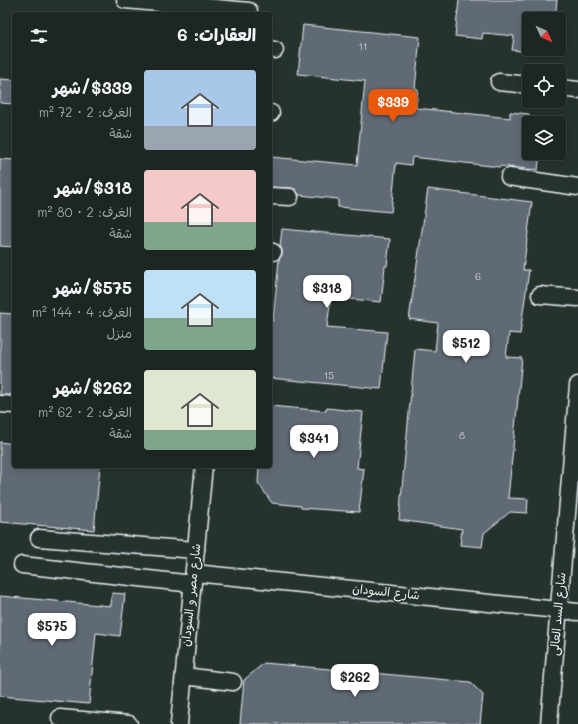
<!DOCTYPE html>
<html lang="ar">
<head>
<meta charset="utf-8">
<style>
  :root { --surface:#1c2622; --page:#252e2a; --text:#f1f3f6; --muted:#a0a5a5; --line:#3a4340; --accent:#ea580c }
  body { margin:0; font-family:Mali,"Playpen Sans Arabic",sans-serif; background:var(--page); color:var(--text); direction:rtl; height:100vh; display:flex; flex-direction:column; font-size:15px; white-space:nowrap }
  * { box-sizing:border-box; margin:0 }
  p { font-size:13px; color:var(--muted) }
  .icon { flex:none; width:22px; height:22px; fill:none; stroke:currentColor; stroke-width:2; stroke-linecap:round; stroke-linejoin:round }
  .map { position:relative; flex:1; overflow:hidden; direction:ltr }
  .sheet { position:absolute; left:12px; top:12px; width:260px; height:456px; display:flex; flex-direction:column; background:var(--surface); border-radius:4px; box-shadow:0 2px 10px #0003,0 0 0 1px var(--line); direction:rtl }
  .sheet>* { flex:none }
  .needle { width:26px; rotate:134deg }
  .buttons { position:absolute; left:522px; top:12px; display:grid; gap:8px }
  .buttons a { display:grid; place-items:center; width:44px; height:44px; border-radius:4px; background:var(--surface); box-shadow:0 2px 10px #0003,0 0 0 1px var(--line); font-size:20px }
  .price { position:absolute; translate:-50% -34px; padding:0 9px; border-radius:8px; background:#fff; color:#222; font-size:13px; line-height:26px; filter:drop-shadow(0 1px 2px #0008) }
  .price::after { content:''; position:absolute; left:50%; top:24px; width:12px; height:9px; margin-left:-6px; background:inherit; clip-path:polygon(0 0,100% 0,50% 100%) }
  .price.selected { background:var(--accent); color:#fff }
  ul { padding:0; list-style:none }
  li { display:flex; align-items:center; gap:12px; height:100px; padding:0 16px }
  li span { display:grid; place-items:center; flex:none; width:112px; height:80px; border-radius:4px; color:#555 }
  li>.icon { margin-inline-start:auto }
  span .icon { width:48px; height:48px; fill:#fffc; stroke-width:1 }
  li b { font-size:17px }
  h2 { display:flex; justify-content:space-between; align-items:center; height:48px; padding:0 16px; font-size:17px }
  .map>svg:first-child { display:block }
  .building { fill:#606a74; stroke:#e8f1f8 }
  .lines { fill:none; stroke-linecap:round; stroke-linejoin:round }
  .minor-casing { stroke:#e8f1f8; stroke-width:19 }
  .minor { stroke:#26332d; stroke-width:16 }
  .labels { text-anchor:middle; stroke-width:3; stroke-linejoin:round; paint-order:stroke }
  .number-label { font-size:10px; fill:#c6cfd7 }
  .street-label { font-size:12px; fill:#e8f1f8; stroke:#26332d }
</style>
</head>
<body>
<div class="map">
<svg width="578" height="724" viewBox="0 0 578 724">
  <rect width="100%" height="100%" fill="#26332d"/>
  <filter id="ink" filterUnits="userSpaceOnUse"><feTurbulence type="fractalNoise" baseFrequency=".025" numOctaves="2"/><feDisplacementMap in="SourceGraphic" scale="8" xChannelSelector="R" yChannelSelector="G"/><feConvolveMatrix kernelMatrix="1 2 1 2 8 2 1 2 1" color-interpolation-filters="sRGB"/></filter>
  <g filter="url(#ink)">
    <g class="building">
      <polygon points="459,0 557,0 555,19 529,19 529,52 512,50 514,36 483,33 482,39 455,36"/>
      <polygon points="303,25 420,37 415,89 418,89 416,108 510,118 510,112 529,114 529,153 540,153 538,170 500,166 500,167 412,157 411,165 396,163 391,212 338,207 338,199 299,195 295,189 291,188 270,187 271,157 357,165 365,81 298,74"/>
      <polygon points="0,79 14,80 14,104 0,103"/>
      <polygon points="0,159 14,160 14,247 0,246"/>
      <polygon points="428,189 532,202 523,270 529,270 520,334 509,333 506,357 522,358 508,498 528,499 527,513 510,512 484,533 482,547 460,545 462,529 399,520 415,349 435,351 438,323 409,319"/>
      <polygon points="282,229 390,239 387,266 385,266 381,302 331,297 327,327 387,332 381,389 270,378 270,321 273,321 279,259 282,255 282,250 280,246"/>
      <polygon points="0,313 14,314 14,395 0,395"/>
      <polygon points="270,406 326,411 327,408 363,412 357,468 364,469 359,512 301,508 301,506 272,503 258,483 259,466 270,466"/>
      <polygon points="0,442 13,444 11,466 100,466 94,530 0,522"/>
      <polygon points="112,593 125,594 120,636 96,633 89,704 0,696 0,596 111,606"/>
      <polygon points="264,663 470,682 483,695 480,724 240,724 244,680"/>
    </g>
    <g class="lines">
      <g class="minor-casing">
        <g id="minor">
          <polyline points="125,0 249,11"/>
          <polyline points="270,49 275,50"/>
          <polyline points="499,82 529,85"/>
          <polyline points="559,88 578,90"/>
          <polyline points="270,113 271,113"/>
          <polyline points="509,177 578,187"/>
          <polyline points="270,196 290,197"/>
          <polyline points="270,251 273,252"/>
          <polyline points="540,295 578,298"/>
          <polyline points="0,404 14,405"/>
          <polyline points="39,538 196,550"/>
          <polyline points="22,565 193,584"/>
          <polyline points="194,573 578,612"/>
          <polyline points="184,676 233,682"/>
          <polyline points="60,718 129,724"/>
          <polyline points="179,724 204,466"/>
          <polyline points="549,724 578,385"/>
        </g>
      </g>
      <use href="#minor" class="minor"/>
    </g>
  </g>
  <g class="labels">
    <g class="number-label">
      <text x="363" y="50">11</text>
      <text x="478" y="280">6</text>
      <text x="329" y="379">15</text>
      <text x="462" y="439">8</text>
    </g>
    <g class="street-label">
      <text transform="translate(386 592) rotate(6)" y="4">شارع السودان</text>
      <text transform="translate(191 595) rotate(-84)" y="4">شارع مصر و السودان</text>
      <text transform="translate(558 614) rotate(-85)" y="4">شارع السد العالى</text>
    </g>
  </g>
</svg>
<div class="buttons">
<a><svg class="needle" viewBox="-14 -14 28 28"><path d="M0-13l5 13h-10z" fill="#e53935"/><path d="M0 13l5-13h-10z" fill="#a0a5a5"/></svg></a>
<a><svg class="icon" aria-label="locate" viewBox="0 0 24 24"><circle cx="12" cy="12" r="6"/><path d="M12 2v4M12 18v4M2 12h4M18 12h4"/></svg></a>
<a><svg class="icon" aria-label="layers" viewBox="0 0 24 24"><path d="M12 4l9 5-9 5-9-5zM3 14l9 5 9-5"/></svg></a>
</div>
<b class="price selected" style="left:393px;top:123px">$339</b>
<b class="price" style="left:327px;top:309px">$318</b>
<b class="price" style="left:466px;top:364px">$512</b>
<b class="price" style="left:314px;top:459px">$341</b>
<b class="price" style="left:52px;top:647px">$575</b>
<b class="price" style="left:355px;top:698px">$262</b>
<section class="sheet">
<h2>العقارات: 6<svg class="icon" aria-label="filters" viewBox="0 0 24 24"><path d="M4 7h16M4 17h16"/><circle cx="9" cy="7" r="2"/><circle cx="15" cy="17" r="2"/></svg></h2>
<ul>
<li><span style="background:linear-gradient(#a9c7e8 70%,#9aa5b1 0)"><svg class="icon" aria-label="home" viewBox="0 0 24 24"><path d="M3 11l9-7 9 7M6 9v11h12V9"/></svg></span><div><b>$339/شهر</b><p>الغرف: 2 · 72 m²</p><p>شقة</p></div></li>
<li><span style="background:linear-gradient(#f6c9c9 65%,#7fa58c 0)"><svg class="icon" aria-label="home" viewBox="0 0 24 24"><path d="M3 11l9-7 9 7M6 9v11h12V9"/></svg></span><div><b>$318/شهر</b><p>الغرف: 2 · 80 m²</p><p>شقة</p></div></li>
<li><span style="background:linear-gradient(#bfe0f5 60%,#7fa58c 0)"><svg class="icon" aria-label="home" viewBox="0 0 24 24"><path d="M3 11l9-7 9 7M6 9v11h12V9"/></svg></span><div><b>$575/شهر</b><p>الغرف: 4 · 144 m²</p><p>منزل</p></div></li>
<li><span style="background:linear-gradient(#dfe7d0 75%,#7fa58c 0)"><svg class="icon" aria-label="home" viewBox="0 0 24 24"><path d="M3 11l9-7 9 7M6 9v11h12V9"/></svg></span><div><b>$262/شهر</b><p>الغرف: 2 · 62 m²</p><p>شقة</p></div></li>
</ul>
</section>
</div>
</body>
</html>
